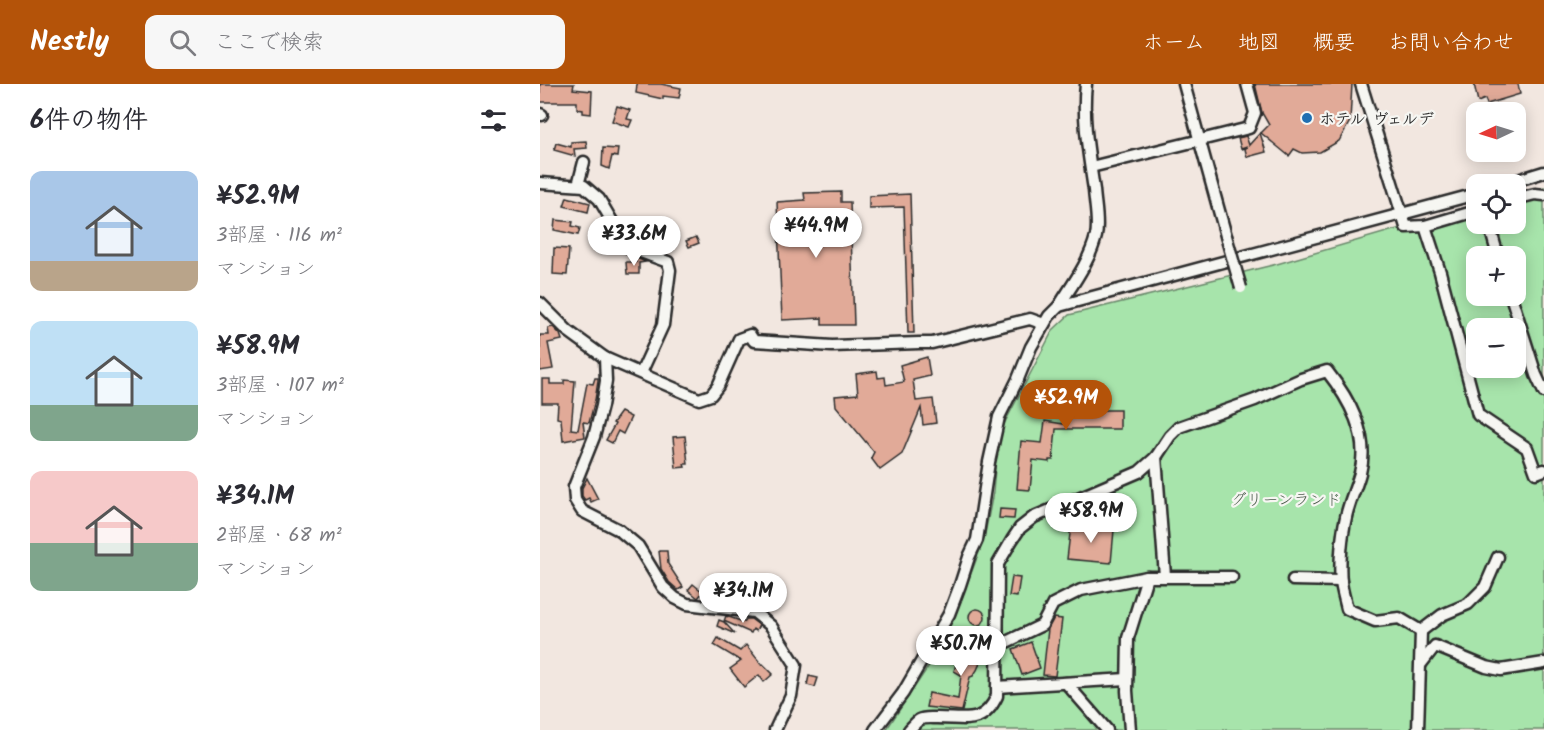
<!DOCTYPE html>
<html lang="ja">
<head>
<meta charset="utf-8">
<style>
  :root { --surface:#fff; --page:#f7f7f7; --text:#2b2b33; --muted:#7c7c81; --accent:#b45309 }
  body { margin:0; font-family:Kalam,"Klee One",sans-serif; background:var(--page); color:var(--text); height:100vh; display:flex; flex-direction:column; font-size:22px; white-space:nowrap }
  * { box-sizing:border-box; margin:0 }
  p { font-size:20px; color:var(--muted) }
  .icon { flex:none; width:33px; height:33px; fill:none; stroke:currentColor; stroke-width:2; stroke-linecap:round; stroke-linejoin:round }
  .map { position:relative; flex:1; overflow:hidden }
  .sheet { display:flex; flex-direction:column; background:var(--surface); width:540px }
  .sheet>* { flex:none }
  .needle { width:39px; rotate:266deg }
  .fabs { position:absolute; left:926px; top:18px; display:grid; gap:12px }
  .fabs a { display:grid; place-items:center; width:60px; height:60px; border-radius:12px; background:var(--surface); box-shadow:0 3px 15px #0003; font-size:30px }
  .price { position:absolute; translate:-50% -51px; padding:0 14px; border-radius:21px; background:#fff; color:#222; font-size:20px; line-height:39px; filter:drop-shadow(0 2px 3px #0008) }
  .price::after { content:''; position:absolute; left:50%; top:36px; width:18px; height:14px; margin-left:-9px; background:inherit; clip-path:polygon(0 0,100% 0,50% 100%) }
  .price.current { background:var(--accent); color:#fff }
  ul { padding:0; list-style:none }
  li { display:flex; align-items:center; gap:18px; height:150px; padding:0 30px }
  li span { display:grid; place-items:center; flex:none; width:168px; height:120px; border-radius:12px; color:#555 }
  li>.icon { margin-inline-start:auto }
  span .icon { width:72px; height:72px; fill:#fffc; stroke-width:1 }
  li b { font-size:26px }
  h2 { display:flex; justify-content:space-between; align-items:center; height:72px; padding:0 30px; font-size:26px }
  header { display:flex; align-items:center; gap:36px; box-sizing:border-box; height:84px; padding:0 30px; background:var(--accent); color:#fff }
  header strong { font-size:28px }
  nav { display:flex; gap:33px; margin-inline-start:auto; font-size:21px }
  .search { width:420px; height:54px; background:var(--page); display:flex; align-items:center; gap:15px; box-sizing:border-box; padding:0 21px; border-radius:12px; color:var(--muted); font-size:22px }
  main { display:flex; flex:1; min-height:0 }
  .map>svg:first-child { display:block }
  .green { fill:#a7e4ab; stroke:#69886b; stroke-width:1.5; fill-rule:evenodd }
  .building { fill:#e1aa98; stroke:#2b2b2b; stroke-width:1.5 }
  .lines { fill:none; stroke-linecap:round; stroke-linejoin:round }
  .minor-casing { stroke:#2b2b2b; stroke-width:15 }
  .minor { stroke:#f6f6f2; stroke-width:10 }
  .minor-bridge-casing { stroke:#2b2b2b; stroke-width:15; stroke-linecap:butt }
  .minor-bridge { stroke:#f6f6f2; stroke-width:10 }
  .poi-dot { fill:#1f6fb2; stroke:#f6f6f2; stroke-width:2 }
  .labels { text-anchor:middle; stroke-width:4.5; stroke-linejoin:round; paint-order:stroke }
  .poi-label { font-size:16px; font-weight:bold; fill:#2b2b2b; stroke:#f6f6f2; text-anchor:start }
  .park-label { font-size:16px; fill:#4a594b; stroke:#f6f6f2 }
</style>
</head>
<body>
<header>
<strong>Nestly</strong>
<div class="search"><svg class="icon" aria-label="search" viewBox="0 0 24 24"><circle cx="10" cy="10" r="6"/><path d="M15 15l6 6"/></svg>ここで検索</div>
<nav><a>ホーム</a><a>地図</a><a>概要</a><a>お問い合わせ</a></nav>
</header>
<main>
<section class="sheet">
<h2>6件の物件<svg class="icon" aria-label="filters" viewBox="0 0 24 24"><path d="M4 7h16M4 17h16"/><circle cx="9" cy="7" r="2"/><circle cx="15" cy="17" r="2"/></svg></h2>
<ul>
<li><span style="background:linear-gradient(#a9c7e8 75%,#b9a48a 0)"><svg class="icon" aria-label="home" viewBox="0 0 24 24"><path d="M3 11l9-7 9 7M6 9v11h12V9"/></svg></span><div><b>¥52.9M</b><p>3部屋 · 116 m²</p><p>マンション</p></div></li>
<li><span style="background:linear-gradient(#bfe0f5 70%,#7fa58c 0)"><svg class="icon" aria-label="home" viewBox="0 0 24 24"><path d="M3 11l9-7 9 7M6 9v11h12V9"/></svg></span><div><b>¥58.9M</b><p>3部屋 · 107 m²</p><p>マンション</p></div></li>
<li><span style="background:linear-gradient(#f6c9c9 60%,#7fa58c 0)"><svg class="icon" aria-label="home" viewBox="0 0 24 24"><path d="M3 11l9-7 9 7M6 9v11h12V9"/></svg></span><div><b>¥34.1M</b><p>2部屋 · 68 m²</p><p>マンション</p></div></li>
</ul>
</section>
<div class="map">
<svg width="1004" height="646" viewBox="0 0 1004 646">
  <rect width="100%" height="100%" fill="#f2e7e0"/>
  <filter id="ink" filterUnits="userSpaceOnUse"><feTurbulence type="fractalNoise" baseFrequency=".0167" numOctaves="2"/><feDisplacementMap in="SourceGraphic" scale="12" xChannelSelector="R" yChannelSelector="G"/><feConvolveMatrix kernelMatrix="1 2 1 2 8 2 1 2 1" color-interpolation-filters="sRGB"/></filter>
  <g filter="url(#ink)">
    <path class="green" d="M1004 103V646H346L388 583 415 532 444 455 453 409 456 372 462 344 513 246 529 231 737 180 936 122V140H975V111ZM936 172H975V212H936ZM936 244H975V284H936Z"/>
    <g class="building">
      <polygon points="0,0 34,0 33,5 52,7 51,30 43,29 43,26 37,25 37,18 0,18"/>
      <polygon points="97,0 121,0 141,4 139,14 123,12 123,15 96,9"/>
      <polygon points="715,0 812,0 810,37 799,57 780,68 762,69 754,65 749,72 721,49 729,41 722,29"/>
      <polygon points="934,0 978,0 980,10 947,20 945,15 938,18"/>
      <polygon points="77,22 90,26 87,35 92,36 89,43 72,37"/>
      <polygon points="720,49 726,68 707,73 705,65 707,63 701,65 698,54 706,52 709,61"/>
      <polygon points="46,57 47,64 34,65 35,72 14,66 16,59 31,63 31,58"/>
      <polygon points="63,64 78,65 77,73 72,72 69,85 62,82"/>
      <polygon points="301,108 301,118 310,118 314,241 282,241 282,234 242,236 237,118 265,116 264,109"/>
      <polygon points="370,110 374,249 368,249 364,123 329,124 329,112"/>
      <polygon points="27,113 50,119 48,128 24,122"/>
      <polygon points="15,136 33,138 32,142 40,144 38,151 14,146"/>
      <polygon points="156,153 159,159 149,163 146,157"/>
      <polygon points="14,164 29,165 27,191 13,190"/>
      <polygon points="96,174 106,178 99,179 99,190 87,190 86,178 96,178"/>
      <polygon points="13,243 20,250 22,256 8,259 13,285 0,287 0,251 9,251 8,244"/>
      <polygon points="387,273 390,292 373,296 376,317 393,315 396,339 383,341 381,324 362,370 340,386 331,374 334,368 296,322 295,312 318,310 316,290 337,287 338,294 345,293 346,301 364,298 360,281"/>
      <polygon points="55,294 58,294 58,297 55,316 49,339 43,338 45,353 23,357 21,335 17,334 18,319 2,319 2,295 10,295 10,300 24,300 24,296 35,297 31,345 38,346 47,299 53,300"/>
      <polygon points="531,300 555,302 554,311 559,312 558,326 580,326 580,345 516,345 513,376 509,376 509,378 493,376 490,406 477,405 481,357 502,359 505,337 524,340 524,326 537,326 539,312 530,311"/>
      <polygon points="81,328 91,333 83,350 78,347 72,359 66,356 75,340 73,339"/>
      <polygon points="145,352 148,380 144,380 145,383 136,384 133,353"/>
      <polygon points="47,394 58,415 51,418 49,414 45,416 42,412 42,404"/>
      <polygon points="460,425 475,426 474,435 459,434"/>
      <polygon points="531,441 574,446 571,479 527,475"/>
      <polygon points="119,467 127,467 128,480 143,503 138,506 129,498 121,485"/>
      <polygon points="472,493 480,494 477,513 469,512"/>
      <polygon points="153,500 163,508 158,514 148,506"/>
      <circle cx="437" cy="533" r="8"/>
      <polygon points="186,532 204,538 206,535 211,535 219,541 216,547 213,545 211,549 184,537"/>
      <polygon points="514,534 522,535 515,592 503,591 508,545"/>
      <polygon points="179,536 184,538 195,550 177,542"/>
      <polygon points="178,554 200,567 206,561 222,581 223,580 233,590 224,598 219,591 204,603 190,585 201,577 174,561"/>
      <polygon points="432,554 443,556 446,565 437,586 433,592 430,593 422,627 386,623 389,609 418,615 421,591 414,587 417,577 420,578 422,573 423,574 429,557"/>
      <polygon points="491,558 500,584 482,591 473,565"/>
      <polygon points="269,592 278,594 275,603 267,601"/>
    </g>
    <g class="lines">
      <g class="minor-casing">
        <g id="minor">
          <polyline points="644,0 686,152"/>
          <polyline points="821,0 866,143 885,142 936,127"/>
          <polyline points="0,30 2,31"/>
          <polyline points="551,83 709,44 715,29 707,0"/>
          <polyline points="0,99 44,102 59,115 83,156 90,164 128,178 130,186 123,241 101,289"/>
          <polyline points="965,100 1004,88"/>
          <polyline points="38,101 44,78"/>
          <polyline points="975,115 995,110 1004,111"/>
          <polyline points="949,140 958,172"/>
          <polyline points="885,142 900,188 938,331 987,364 996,389 1004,386"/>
          <polyline points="971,212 996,291 1004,308"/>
          <polyline points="0,219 28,247 65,274 159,315 171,311 178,302 199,255 210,251 214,257 292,262 379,259 392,259 490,235 504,240"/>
          <path d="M519 222C532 201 550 177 556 152 559 138 555 121 554 106 549 71 542 36 546 0"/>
          <polyline points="65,274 66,297 62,322 54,353 34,403 35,416 42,427 79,446 98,462 123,503 135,514 147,520 214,528 231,542 256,581 251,612 235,646"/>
          <polyline points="616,373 625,492"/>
          <polyline points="753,496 801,497"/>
          <polyline points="881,547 902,531 928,520 945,503 958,473"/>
          <polyline points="458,562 502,541 513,520 541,506 607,493 692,493"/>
          <polyline points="881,580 895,562 946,583 961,586 1004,579"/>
          <polyline points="526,599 567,646"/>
          <polyline points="457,603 587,595"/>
          <polyline points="335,646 363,609 409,530 420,501 429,473 437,456 449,378 459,333 478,295 491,263 509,232 519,222 936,110"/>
          <path d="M369 646C372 643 375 639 379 636 384 633 391 634 397 634 426 634 443 642 457 612L458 480 472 456 480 444 494 433 599 388 616 373 630 352 639 343 715 316 761 295 787 287C809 315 830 351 820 389 816 404 809 418 806 433 802 450 799 480 801 498 802 507 805 516 807 525L835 537 859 534 881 547"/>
          <polyline points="590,646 587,607 588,554 607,493"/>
          <polyline points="878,646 881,547"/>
        </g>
      </g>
      <use href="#minor" class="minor"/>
      <g class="minor-bridge-casing">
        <polyline id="minor-bridge" points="686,152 701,204"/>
      </g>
      <use href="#minor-bridge" class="minor-bridge"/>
    </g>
  </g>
  <circle class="poi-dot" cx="767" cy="34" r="6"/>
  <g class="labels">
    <g class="poi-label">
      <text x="779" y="40">ホテル ヴェルデ</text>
    </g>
    <g class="park-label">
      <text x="746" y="421">グリーンランド</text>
    </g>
  </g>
</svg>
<div class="fabs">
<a><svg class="needle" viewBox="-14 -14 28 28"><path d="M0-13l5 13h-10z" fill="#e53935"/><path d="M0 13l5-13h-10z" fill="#7c7c81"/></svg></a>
<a><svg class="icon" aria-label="locate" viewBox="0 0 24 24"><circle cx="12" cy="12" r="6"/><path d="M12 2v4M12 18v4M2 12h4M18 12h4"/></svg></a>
<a>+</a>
<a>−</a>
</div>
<b class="price" style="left:276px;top:175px">¥44.9M</b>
<b class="price" style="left:94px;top:183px">¥33.6M</b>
<b class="price current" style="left:526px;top:347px">¥52.9M</b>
<b class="price" style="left:551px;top:460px">¥58.9M</b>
<b class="price" style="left:203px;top:540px">¥34.1M</b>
<b class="price" style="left:421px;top:593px">¥50.7M</b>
</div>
</main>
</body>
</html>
